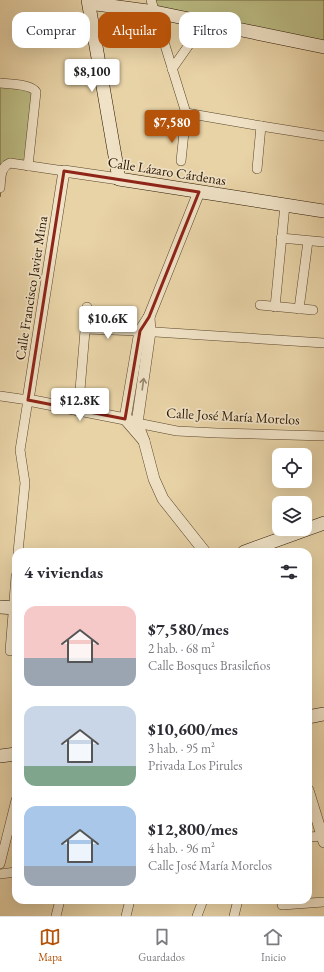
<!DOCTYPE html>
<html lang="es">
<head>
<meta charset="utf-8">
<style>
  :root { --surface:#fff; --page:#f7f7f7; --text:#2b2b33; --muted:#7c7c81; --line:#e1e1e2; --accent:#b45309 }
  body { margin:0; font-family:"EB Garamond",serif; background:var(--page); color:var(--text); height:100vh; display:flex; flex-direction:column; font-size:15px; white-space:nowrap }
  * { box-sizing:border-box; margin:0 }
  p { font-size:13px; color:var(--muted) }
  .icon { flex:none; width:22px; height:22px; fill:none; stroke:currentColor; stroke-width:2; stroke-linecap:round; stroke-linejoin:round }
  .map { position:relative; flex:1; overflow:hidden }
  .drawer { position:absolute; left:12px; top:548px; width:300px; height:356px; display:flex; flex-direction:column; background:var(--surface); border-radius:12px; box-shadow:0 4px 16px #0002 }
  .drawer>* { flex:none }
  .banner { position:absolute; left:12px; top:12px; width:300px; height:36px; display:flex; gap:8px }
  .fabs { position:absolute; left:272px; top:448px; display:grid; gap:8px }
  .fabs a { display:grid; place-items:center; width:40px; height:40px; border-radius:8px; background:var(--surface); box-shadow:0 4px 16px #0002; font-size:20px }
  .price { position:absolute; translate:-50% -34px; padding:0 9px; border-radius:4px; background:#fff; color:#222; font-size:13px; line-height:26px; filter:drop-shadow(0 1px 2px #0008) }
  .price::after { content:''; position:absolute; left:50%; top:24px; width:12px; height:9px; margin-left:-6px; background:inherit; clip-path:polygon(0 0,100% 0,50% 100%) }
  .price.current { background:var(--accent); color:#fff }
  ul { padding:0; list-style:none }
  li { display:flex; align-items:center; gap:12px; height:100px; padding:0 12px }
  li span { display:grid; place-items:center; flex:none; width:112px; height:80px; border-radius:12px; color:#555 }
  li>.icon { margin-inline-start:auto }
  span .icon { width:48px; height:48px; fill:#fffc; stroke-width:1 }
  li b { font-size:17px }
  h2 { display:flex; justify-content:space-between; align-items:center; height:48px; padding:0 12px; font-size:17px }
  .tag { padding:0 14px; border-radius:12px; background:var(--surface); box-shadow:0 4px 16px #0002; font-size:14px; line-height:36px }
  .tag.current { background:var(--accent); color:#fff }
  .dock { display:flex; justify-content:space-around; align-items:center; height:56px; border-top:1px solid var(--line); background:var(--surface); font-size:11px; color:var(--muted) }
  .dock a { display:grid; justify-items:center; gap:2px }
  .dock .current { color:var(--accent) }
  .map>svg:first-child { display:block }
  .green { fill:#bbbb83; stroke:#726842 }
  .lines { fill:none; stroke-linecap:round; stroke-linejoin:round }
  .minor-casing { stroke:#59442a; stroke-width:10 }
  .tertiary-casing { stroke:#59442a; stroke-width:12 }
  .secondary-casing { stroke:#291500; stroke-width:14 }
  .minor { stroke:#f0e2c6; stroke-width:9 }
  .tertiary { stroke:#f0e2c6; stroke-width:11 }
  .secondary { stroke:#f0e2c6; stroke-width:13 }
  .oneway { stroke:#96866d }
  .marked { fill:none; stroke:#8f2418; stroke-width:3; stroke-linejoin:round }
  .labels { text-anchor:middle; stroke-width:3.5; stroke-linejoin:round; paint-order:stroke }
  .street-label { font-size:14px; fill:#291500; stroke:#f0e2c6 }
</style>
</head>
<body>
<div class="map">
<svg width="324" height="916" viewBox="0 0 324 916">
  <rect width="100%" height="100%" fill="#e8d3a7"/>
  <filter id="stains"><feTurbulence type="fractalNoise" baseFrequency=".005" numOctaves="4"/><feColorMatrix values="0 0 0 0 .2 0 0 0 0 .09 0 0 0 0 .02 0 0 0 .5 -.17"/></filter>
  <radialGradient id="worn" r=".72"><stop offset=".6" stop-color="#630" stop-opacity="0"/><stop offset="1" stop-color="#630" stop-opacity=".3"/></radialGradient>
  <g class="green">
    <polygon points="151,0 324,0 324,47 155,12"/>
    <polygon points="0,85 35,90 28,166 5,165 0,197"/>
  </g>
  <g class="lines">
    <g class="minor-casing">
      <g id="minor">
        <polyline points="151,0 186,113 181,161"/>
        <polyline points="172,69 205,22"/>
        <path d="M0 83C9 84 32 84 36 92L28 166"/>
        <polyline points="186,113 261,126 324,136"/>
        <polyline points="257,169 261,126"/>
        <path d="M0 188C1 178 0 167 10 163L64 171"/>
        <polyline points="281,238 324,242"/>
        <polyline points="260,305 313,310"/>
        <polyline points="275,307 285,205"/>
        <polyline points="299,309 308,241"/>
        <polyline points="85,329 140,331 324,343"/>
        <polyline points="80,390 87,307"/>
        <polyline points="0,396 28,400 20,450 25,483 18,552"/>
        <polyline points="137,423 177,431 217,433 324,436"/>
        <polyline points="10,651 16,576"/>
        <polyline points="308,837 324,836"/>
        <polyline points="0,864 16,800"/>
        <polyline points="0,874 16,872"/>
        <polyline points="282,905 324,902"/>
        <polyline points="56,916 60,900"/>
        <polyline points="126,916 130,900"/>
        <polyline points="197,916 203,900"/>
        <polyline points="234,916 238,900"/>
      </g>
    </g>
    <g class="tertiary-casing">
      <g id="tertiary">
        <polyline points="119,179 64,171 28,400 125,419 137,423"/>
        <polyline points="149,317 150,332 137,423 144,441 154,479 163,499 205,552"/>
        <polyline points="144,441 125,419 140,331 149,317 199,192"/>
        <polyline points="308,790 324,842"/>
      </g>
    </g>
    <g class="secondary-casing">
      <g id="secondary">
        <polyline points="88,0 119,179 324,211"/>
        <polyline points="89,3 155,12 324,47"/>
        <polyline points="244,552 324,523"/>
        <polyline points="0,607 16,608"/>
        <polyline points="308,717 324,714"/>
        <polyline points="0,756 16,754"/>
      </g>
    </g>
    <use href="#minor" class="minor"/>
    <use href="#tertiary" class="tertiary"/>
    <use href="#secondary" class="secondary"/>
  </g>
  <defs><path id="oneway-shaft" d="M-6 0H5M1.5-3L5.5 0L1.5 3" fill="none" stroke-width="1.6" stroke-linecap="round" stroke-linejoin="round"/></defs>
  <use class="oneway" href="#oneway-shaft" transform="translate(143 384) rotate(-82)"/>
  <path class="marked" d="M64 171 199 192 149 317 140 331 125 419 28 400Z"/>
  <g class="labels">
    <g class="street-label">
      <text transform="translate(167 171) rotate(9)" y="5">Calle Lázaro Cárdenas</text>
      <text transform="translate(31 288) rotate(-81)" y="5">Calle Francisco Javier Mina</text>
      <text transform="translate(233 416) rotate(3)" y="5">Calle José María Morelos</text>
    </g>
  </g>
  <rect width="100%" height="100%" filter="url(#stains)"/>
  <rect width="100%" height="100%" fill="url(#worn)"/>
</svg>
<div class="fabs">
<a><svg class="icon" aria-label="locate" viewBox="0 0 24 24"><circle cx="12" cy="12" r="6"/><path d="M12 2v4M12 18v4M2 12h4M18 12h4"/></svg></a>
<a><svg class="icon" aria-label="layers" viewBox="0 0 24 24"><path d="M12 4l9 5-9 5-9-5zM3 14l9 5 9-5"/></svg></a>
</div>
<b class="price" style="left:92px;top:93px">$8,100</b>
<b class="price current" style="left:172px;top:144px">$7,580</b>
<b class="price" style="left:108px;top:340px">$10.6K</b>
<b class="price" style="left:80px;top:422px">$12.8K</b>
<div class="banner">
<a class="tag">Comprar</a>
<a class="tag current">Alquilar</a>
<a class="tag">Filtros</a>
</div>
<section class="drawer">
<h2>4 viviendas<svg class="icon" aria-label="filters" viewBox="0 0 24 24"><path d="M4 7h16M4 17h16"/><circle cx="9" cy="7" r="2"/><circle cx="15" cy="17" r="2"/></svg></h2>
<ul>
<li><span style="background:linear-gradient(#f6c9c9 65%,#9aa5b1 0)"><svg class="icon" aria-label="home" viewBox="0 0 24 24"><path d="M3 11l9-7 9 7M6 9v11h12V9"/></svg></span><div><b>$7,580/mes</b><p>2 hab. · 68 m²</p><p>Calle Bosques Brasileños</p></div></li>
<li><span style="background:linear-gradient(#c9d6e8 75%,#7fa58c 0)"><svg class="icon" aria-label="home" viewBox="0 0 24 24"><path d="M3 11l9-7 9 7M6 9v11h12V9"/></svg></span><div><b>$10,600/mes</b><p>3 hab. · 95 m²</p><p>Privada Los Pirules</p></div></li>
<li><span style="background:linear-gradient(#a9c7e8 75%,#9aa5b1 0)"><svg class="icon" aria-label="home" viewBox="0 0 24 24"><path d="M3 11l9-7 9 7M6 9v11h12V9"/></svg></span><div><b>$12,800/mes</b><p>4 hab. · 96 m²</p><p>Calle José María Morelos</p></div></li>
</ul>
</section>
</div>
<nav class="dock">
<a class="current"><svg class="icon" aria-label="map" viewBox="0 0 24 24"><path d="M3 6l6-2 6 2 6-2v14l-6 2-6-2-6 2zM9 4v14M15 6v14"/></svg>Mapa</a>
<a><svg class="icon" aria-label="saved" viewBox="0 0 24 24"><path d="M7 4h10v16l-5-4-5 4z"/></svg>Guardados</a>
<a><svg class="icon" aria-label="home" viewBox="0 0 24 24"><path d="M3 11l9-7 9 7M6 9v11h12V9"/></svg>Inicio</a>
</nav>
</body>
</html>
